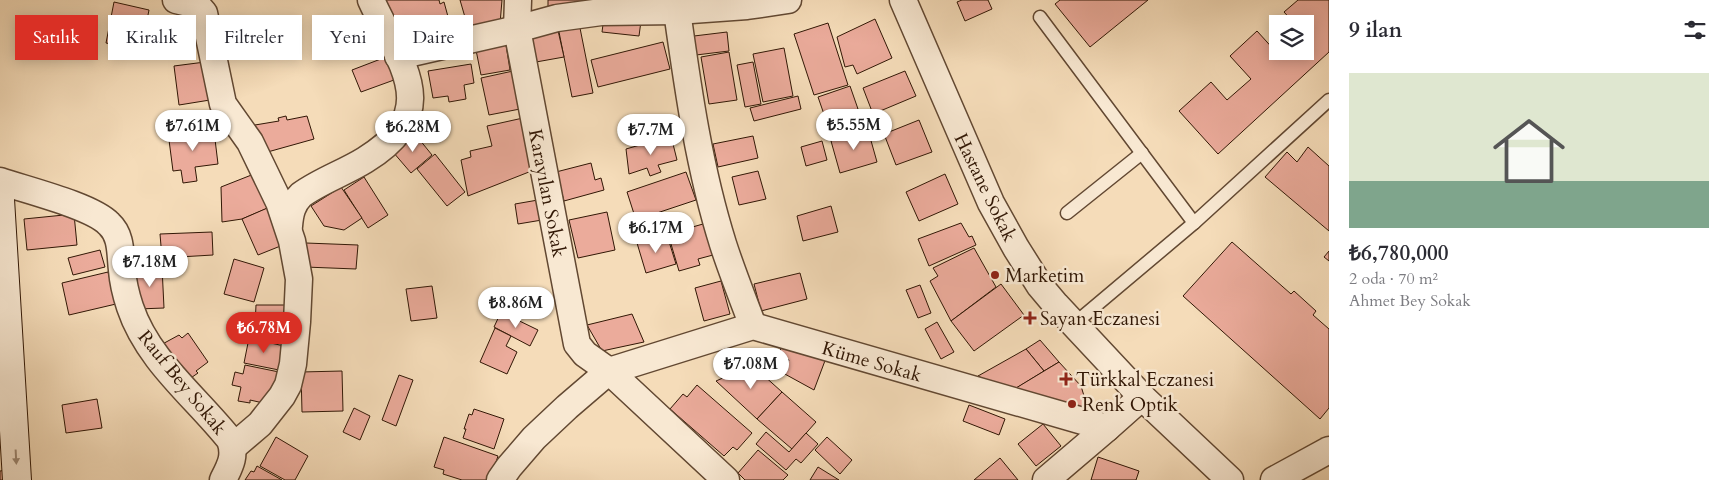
<!DOCTYPE html>
<html lang="tr">
<head>
<meta charset="utf-8">
<style>
  :root { --surface:#fff; --page:#f2f2f3; --text:#2b2b33; --muted:#7c7c81; --accent:#d93025 }
  body { margin:0; font-family:Cardo,serif; background:var(--page); color:var(--text); height:100vh; display:flex; flex-direction:column; font-size:19px; white-space:nowrap }
  * { box-sizing:border-box; margin:0 }
  p { font-size:16px; color:var(--muted) }
  .icon { flex:none; width:28px; height:28px; fill:none; stroke:currentColor; stroke-width:2; stroke-linecap:round; stroke-linejoin:round }
  .map { position:relative; flex:1; overflow:hidden }
  .drawer { display:flex; flex-direction:column; background:var(--surface); width:400px }
  .drawer>* { flex:none }
  .top-card { position:absolute; left:15px; top:15px; width:475px; height:45px; display:flex; gap:10px }
  .buttons { position:absolute; left:1269px; top:15px; display:grid; gap:10px }
  .buttons a { display:grid; place-items:center; width:45px; height:45px; border-radius:0px; background:var(--surface); box-shadow:0 2px 12px #0003; font-size:25px }
  .price { position:absolute; translate:-50% -42px; padding:0 11px; border-radius:18px; background:#fff; color:#222; font-size:16px; line-height:32px; filter:drop-shadow(0 1px 2px #0008) }
  .price::after { content:''; position:absolute; left:50%; top:30px; width:15px; height:11px; margin-left:-8px; background:inherit; clip-path:polygon(0 0,100% 0,50% 100%) }
  .price.selected { background:var(--accent); color:#fff }
  ul { padding:0; list-style:none }
  li { display:grid; align-content:center; gap:10px; height:265px; padding:0 20px }
  li span { display:grid; place-items:center; height:155px; border-radius:0px; color:#555 }
  li>.icon { margin-inline-start:auto }
  span .icon { width:90px; height:90px; fill:#fffc; stroke-width:1 }
  li b { font-size:21px }
  h2 { display:flex; justify-content:space-between; align-items:center; height:60px; padding:0 20px; font-size:21px }
  .tag { padding:0 18px; border-radius:0px; background:var(--surface); box-shadow:0 2px 12px #0003; font-size:18px; line-height:45px }
  .tag.selected { background:var(--accent); color:#fff }
  main { display:flex; flex:1; min-height:0 }
  .map>svg:first-child { display:block }
  .building { fill:#ebab9b; stroke:#311705 }
  .lines { fill:none; stroke-linecap:round; stroke-linejoin:round }
  .lane-casing { stroke:#624832; stroke-width:15 }
  .street-casing { stroke:#624832; stroke-width:29 }
  .secondary-casing { stroke:#311705; stroke-width:30 }
  .lane { stroke:#f8e8d2; stroke-width:12 }
  .street { stroke:#f8e8d2; stroke-width:26 }
  .secondary { stroke:#f8e8d2; stroke-width:28 }
  .oneway { fill:#9e8a76 }
  .poi-dot { fill:#8f2418; stroke:#f8e8d2; stroke-width:2 }
  .labels { text-anchor:middle; stroke-width:5; stroke-linejoin:round; paint-order:stroke }
  .street-label { font-size:19px; fill:#311705; stroke:#f8e8d2 }
  .poi-label { font-size:19px; fill:#311705; stroke:#f8e8d2; text-anchor:start }
</style>
</head>
<body>
<main>
<div class="map">
<svg width="1329" height="480" viewBox="0 0 1329 480">
  <rect width="100%" height="100%" fill="#f5dcb9"/>
  <filter id="stains"><feTurbulence type="fractalNoise" baseFrequency=".004" numOctaves="4"/><feColorMatrix values="0 0 0 0 .2 0 0 0 0 .09 0 0 0 0 .02 0 0 0 .5 -.17"/></filter>
  <radialGradient id="worn" r=".72"><stop offset=".6" stop-color="#630" stop-opacity="0"/><stop offset="1" stop-color="#630" stop-opacity=".3"/></radialGradient>
  <g class="building">
    <polygon points="383,0 439,0 440,4 444,2 453,35 410,47 404,28 401,29 398,20 394,21"/>
    <polygon points="460,0 502,0 500,24 469,31"/>
    <polygon points="548,0 588,0 589,9 548,9"/>
    <polygon points="962,0 988,0 992,9 965,21 957,2"/>
    <polygon points="1060,0 1148,0 1090,47 1055,4"/>
    <polygon points="1298,0 1329,0 1329,52 1218,154 1179,111 1211,82 1227,100 1251,79 1230,56 1257,31 1277,53 1279,51 1305,51 1305,24 1295,24 1284,12"/>
    <polygon points="114,2 149,10 141,50 106,43"/>
    <polygon points="193,15 199,45 175,50 168,20"/>
    <polygon points="604,17 641,21 639,36 602,32"/>
    <polygon points="875,19 892,58 857,74 853,65 845,67 837,37"/>
    <polygon points="579,23 593,93 572,97 558,27"/>
    <polygon points="828,23 848,85 814,95 794,34"/>
    <polygon points="557,26 564,57 536,62 530,32"/>
    <polygon points="727,32 729,51 696,55 694,36"/>
    <polygon points="663,42 670,69 598,87 591,60"/>
    <polygon points="506,45 510,70 481,75 476,50"/>
    <polygon points="784,48 793,96 763,102 753,54"/>
    <polygon points="729,52 737,100 709,104 701,57"/>
    <polygon points="386,57 394,80 361,92 352,70"/>
    <polygon points="205,62 210,100 179,105 174,66"/>
    <polygon points="753,62 761,104 745,107 737,65"/>
    <polygon points="471,64 474,83 464,85 466,99 449,102 448,96 433,98 428,71"/>
    <polygon points="513,71 520,109 489,115 481,78"/>
    <polygon points="905,71 916,96 873,114 863,88"/>
    <polygon points="850,86 858,109 826,120 818,97"/>
    <polygon points="798,96 801,109 754,121 750,108"/>
    <polygon points="286,116 287,120 307,116 314,139 264,153 255,125 279,121 278,118"/>
    <polygon points="523,118 534,170 468,196 461,160 471,157 470,151 492,146 487,126"/>
    <polygon points="919,120 932,152 896,165 884,134"/>
    <polygon points="195,128 195,133 214,131 218,164 195,167 197,181 183,183 181,170 173,171 169,140 179,138 178,130"/>
    <polygon points="868,130 877,162 840,173 831,141"/>
    <polygon points="415,134 432,155 411,173 393,152"/>
    <polygon points="671,136 677,160 658,165 661,172 650,176 647,168 629,174 626,149"/>
    <polygon points="753,136 758,158 718,167 713,144"/>
    <polygon points="822,141 827,160 806,166 801,147"/>
    <polygon points="1308,147 1329,166 1329,231 1265,177 1287,152 1297,162"/>
    <polygon points="435,154 465,192 447,206 417,169"/>
    <polygon points="591,163 595,180 601,178 604,190 564,201 556,172"/>
    <polygon points="758,171 766,199 739,205 732,177"/>
    <polygon points="686,172 696,200 636,220 627,192"/>
    <polygon points="254,174 268,208 242,219 222,222 221,187"/>
    <polygon points="945,174 958,204 919,221 906,192"/>
    <polygon points="364,177 388,215 368,228 344,190"/>
    <polygon points="341,187 362,218 344,230 324,226 311,206"/>
    <polygon points="538,200 542,220 518,224 515,204"/>
    <polygon points="272,206 288,243 258,255 242,219"/>
    <polygon points="831,206 838,232 803,241 797,216"/>
    <polygon points="607,212 615,250 578,258 569,220"/>
    <polygon points="74,214 77,245 27,250 24,219"/>
    <polygon points="961,223 969,237 972,236 976,245 929,266 918,239"/>
    <polygon points="703,224 713,255 698,259 700,265 679,271 668,234"/>
    <polygon points="212,232 213,255 162,258 160,234"/>
    <polygon points="667,235 676,264 646,273 637,243"/>
    <polygon points="1232,242 1291,294 1294,291 1316,311 1313,315 1329,329 1329,408 1320,419 1183,296"/>
    <polygon points="306,243 358,245 356,269 305,267"/>
    <polygon points="974,248 996,287 951,321 930,281 938,276 933,268"/>
    <polygon points="100,250 105,267 73,275 68,258"/>
    <polygon points="1329,251 1329,261 1324,257"/>
    <polygon points="234,259 264,268 254,302 224,294"/>
    <polygon points="162,267 164,308 138,309 136,268"/>
    <polygon points="108,272 116,304 69,315 62,283"/>
    <polygon points="800,273 807,299 761,311 754,284"/>
    <polygon points="721,281 730,314 704,321 695,288"/>
    <polygon points="1001,284 1024,315 974,351 951,321"/>
    <polygon points="920,285 931,313 918,318 906,290"/>
    <polygon points="432,286 437,318 411,321 406,289"/>
    <polygon points="256,305 289,305 289,327 255,326"/>
    <polygon points="501,312 538,330 530,346 494,327"/>
    <polygon points="632,314 644,342 602,351 587,325"/>
    <polygon points="937,322 954,352 941,359 925,329"/>
    <polygon points="495,328 511,336 506,346 517,352 507,374 480,362"/>
    <polygon points="188,333 208,362 196,371 198,373 185,382 157,347 179,335 182,338"/>
    <polygon points="249,338 284,346 279,370 244,363"/>
    <polygon points="1040,340 1059,362 1044,371 1026,349"/>
    <polygon points="783,344 826,358 814,390 783,373 789,360 778,355"/>
    <polygon points="1026,349 1044,371 1010,392 978,376"/>
    <polygon points="1059,362 1081,386 1088,409 1085,414 1016,388"/>
    <polygon points="245,365 279,372 272,405 250,400 250,403 238,401 241,387 232,385 235,372 243,374"/>
    <polygon points="752,365 782,392 757,419 716,381"/>
    <polygon points="342,371 343,411 302,412 301,372"/>
    <polygon points="399,375 413,380 396,426 382,420"/>
    <polygon points="697,385 752,433 737,450 733,447 724,456 670,409 683,394 687,397"/>
    <polygon points="782,392 816,422 792,449 757,419"/>
    <polygon points="97,399 102,428 66,433 62,405"/>
    <polygon points="969,405 1005,419 999,435 963,421"/>
    <polygon points="354,408 370,416 360,440 343,432"/>
    <polygon points="474,409 504,419 494,449 463,438 466,429 464,429 469,414 472,415"/>
    <polygon points="1043,424 1061,446 1036,466 1018,444"/>
    <polygon points="766,432 789,452 806,433 818,444 801,463 796,459 786,470 756,444"/>
    <polygon points="276,437 308,456 295,480 285,480 260,466"/>
    <polygon points="444,437 498,456 490,480 462,480 443,474 444,470 434,467"/>
    <polygon points="827,437 852,460 840,474 815,450"/>
    <polygon points="758,450 788,475 783,480 745,480 738,473"/>
    <polygon points="1098,457 1139,471 1136,480 1091,480"/>
    <polygon points="1000,458 1018,480 974,480"/>
    <polygon points="257,466 282,480 245,480 251,471 254,472"/>
    <polygon points="818,467 839,480 810,480"/>
    <polygon points="6,470 6,480 0,480 0,471"/>
  </g>
  <g class="lines">
    <g class="lane-casing">
      <g id="lane">
        <polyline points="1040,17 1194,223"/>
        <polyline points="1067,213 1142,153"/>
        <polyline points="1074,324 1194,223 1329,100"/>
      </g>
    </g>
    <g class="street-casing">
      <g id="street">
        <polyline points="176,0 197,5 204,13 223,104 250,142 279,202 292,241 299,279 297,322 293,364 288,385 282,396 260,424 233,447"/>
        <polyline points="518,0 517,29 577,344 585,354 609,371 726,480"/>
        <polyline points="903,0 991,203 1016,248 1040,286 1056,305 1142,397 1230,480"/>
        <path d="M677 11C688 89 699 168 723 244 732 272 743 299 753 326"/>
        <polyline points="398,56 517,29 557,18 601,12 677,11 747,6 788,0"/>
        <path d="M0 181C26 190 92 206 109 224 122 236 120 254 122 270 123 283 126 295 130 307 148 361 196 397 230 440 236 456 230 466 223 480"/>
        <path d="M289 226C290 214 292 204 301 195 320 181 344 173 365 160 445 111 400 64 371 0"/>
        <polyline points="500,480 509,467 534,438 567,407 609,371 753,326 1107,428"/>
        <polyline points="1046,480 1107,428 1142,397"/>
        <polyline points="1274,480 1329,450"/>
      </g>
    </g>
    <g class="secondary-casing">
      <polyline id="secondary" points="0,199 17,480"/>
    </g>
    <use href="#lane" class="lane"/>
    <use href="#street" class="street"/>
    <use href="#secondary" class="secondary"/>
  </g>
  <defs><path id="oneway-solid" d="M-6-.8H1V-3.2L6.5 0L1 3.2V.8H-6Z" transform="scale(1.25)"/></defs>
  <use class="oneway" href="#oneway-solid" transform="translate(16 457) rotate(87)"/>
  <g class="poi-dot">
    <circle cx="995" cy="275" r="5"/>
    <path d="M1027.5 310.5h5v5h5v5h-5v5h-5v-5h-5v-5h5z"/>
    <path d="M1063.5 371.5h5v5h5v5h-5v5h-5v-5h-5v-5h5z"/>
    <circle cx="1072" cy="404" r="5"/>
  </g>
  <g class="labels">
    <g class="street-label">
      <text transform="translate(986 187) rotate(64)" y="7">Hastane Sokak</text>
      <text transform="translate(548 193) rotate(79)" y="7">Karayılan Sokak</text>
      <text transform="translate(872 361) rotate(16)" y="7">Küme Sokak</text>
      <text transform="translate(183 382) rotate(51)" y="7">Rauf Bey Sokak</text>
    </g>
    <g class="poi-label">
      <text x="1005" y="282">Marketim</text>
      <text x="1040" y="325">Sayan Eczanesi</text>
      <text x="1076" y="386">Türkkal Eczanesi</text>
      <text x="1082" y="411">Renk Optik</text>
    </g>
  </g>
  <rect width="100%" height="100%" filter="url(#stains)"/>
  <rect width="100%" height="100%" fill="url(#worn)"/>
</svg>
<div class="buttons">
<a><svg class="icon" aria-label="layers" viewBox="0 0 24 24"><path d="M12 4l9 5-9 5-9-5zM3 14l9 5 9-5"/></svg></a>
</div>
<b class="price" style="left:854px;top:151px">₺5.55M</b>
<b class="price" style="left:193px;top:152px">₺7.61M</b>
<b class="price" style="left:413px;top:153px">₺6.28M</b>
<b class="price" style="left:651px;top:156px">₺7.7M</b>
<b class="price" style="left:656px;top:254px">₺6.17M</b>
<b class="price" style="left:150px;top:288px">₺7.18M</b>
<b class="price" style="left:516px;top:329px">₺8.86M</b>
<b class="price selected" style="left:264px;top:354px">₺6.78M</b>
<b class="price" style="left:751px;top:390px">₺7.08M</b>
<div class="top-card">
<a class="tag selected">Satılık</a>
<a class="tag">Kiralık</a>
<a class="tag">Filtreler</a>
<a class="tag">Yeni</a>
<a class="tag">Daire</a>
</div>
</div>
<section class="drawer">
<h2>9 ilan<svg class="icon" aria-label="filters" viewBox="0 0 24 24"><path d="M4 7h16M4 17h16"/><circle cx="9" cy="7" r="2"/><circle cx="15" cy="17" r="2"/></svg></h2>
<ul>
<li><span style="background:linear-gradient(#dfe7d0 70%,#7fa58c 0)"><svg class="icon" aria-label="home" viewBox="0 0 24 24"><path d="M3 11l9-7 9 7M6 9v11h12V9"/></svg></span><div><b>₺6,780,000</b><p>2 oda · 70 m²</p><p>Ahmet Bey Sokak</p></div></li>
</ul>
</section>
</main>
</body>
</html>
